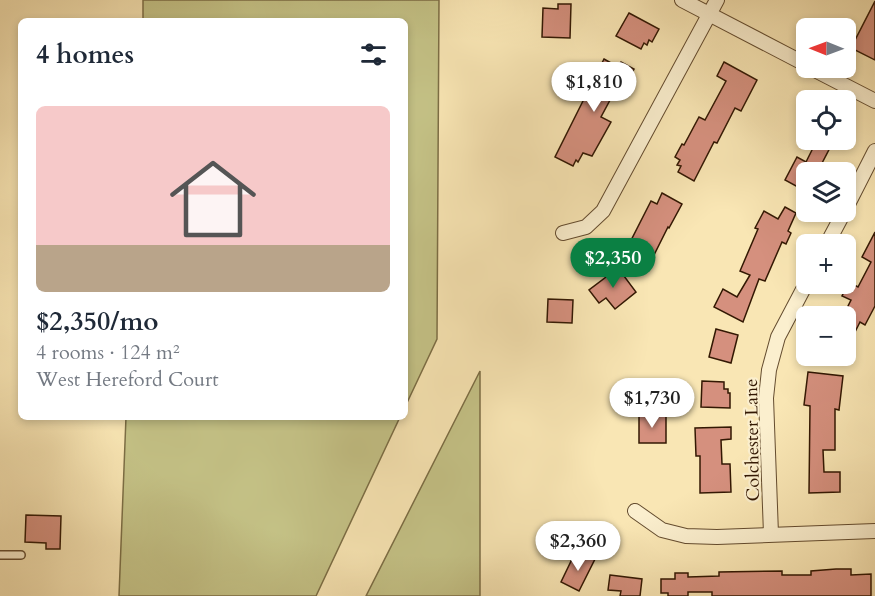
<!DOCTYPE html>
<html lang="en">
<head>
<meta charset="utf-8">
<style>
  :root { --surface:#fff; --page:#f2f2f3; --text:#1f2937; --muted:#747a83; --accent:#0b8043 }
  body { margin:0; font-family:Cardo,serif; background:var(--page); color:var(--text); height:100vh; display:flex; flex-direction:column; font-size:22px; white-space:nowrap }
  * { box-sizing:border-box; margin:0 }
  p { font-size:20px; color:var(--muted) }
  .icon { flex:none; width:33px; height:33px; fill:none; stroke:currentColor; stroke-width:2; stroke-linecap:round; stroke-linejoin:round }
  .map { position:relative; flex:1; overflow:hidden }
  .drawer { position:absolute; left:18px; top:18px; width:390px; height:402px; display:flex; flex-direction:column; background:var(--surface); border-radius:9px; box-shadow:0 3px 9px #0003 }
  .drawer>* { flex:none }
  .needle { width:39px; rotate:271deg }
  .buttons { position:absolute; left:796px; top:18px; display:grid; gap:12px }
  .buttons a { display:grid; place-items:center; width:60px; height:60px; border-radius:9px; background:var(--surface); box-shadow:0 3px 9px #0003; font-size:30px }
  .price { position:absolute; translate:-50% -51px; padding:0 14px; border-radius:21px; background:#fff; color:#222; font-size:20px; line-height:39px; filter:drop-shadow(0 2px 3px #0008) }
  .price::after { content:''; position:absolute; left:50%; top:36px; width:18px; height:14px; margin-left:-9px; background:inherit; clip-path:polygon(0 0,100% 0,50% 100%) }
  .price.active { background:var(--accent); color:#fff }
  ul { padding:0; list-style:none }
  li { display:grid; align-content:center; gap:12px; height:318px; padding:0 18px }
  li span { display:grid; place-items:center; height:186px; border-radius:9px; color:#555 }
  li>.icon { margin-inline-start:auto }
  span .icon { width:108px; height:108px; fill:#fffc; stroke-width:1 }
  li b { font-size:26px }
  h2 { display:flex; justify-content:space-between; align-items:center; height:72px; padding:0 18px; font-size:26px }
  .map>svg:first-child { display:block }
  .green { fill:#c5c387; stroke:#7c6e45; stroke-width:1.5 }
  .building { fill:#d5907e; stroke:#331803; stroke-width:1.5 }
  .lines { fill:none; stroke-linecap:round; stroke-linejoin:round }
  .lane-casing { stroke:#644c2f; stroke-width:10 }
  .street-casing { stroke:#644c2f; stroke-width:16 }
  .lane { stroke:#fbefce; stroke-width:7 }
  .street { stroke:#fbefce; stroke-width:14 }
  .labels { text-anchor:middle; stroke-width:4.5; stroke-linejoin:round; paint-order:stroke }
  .street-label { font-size:18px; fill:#331803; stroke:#fbefce }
</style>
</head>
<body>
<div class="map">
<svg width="875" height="596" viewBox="0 0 875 596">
  <rect width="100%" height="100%" fill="#f9e6b4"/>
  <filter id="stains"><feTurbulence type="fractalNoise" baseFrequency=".00333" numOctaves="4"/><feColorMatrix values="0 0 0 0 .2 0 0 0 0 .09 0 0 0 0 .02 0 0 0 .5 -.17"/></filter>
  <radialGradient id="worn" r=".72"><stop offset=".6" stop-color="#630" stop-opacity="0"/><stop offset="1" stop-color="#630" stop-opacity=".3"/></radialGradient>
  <g class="green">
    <polygon points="143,0 439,0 437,339 405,407 405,21 143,21"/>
    <polygon points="480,371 480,596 366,596"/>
    <polygon points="126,417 400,417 316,596 119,596"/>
  </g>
  <g class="building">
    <polygon points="875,1 875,60 851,48"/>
    <polygon points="558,4 571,4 570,38 542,37 543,8 558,9"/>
    <polygon points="629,13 659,29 652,42 649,40 647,45 644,43 641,49 616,36"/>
    <polygon points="604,59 618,67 621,62 634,69 623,93 616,89 601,117 611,122 592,156 583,153 578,162 576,160 573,166 555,157"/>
    <polygon points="724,62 757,80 741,111 735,108 717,143 714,142 694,181 678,172 681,166 677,165 680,160 675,157 682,144 684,145 699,117 705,120 726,81 717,76"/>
    <polygon points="817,140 834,140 819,169 825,172 807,172 807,192 785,180 797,157 806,162"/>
    <polygon points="662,193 682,204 669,228 668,227 647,269 622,258 651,201 657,204"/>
    <polygon points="785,207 796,213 788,231 791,233 786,244 782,242 765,281 759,279 743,322 714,307 723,289 737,297 750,275 740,271 758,229 755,228 764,211 778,219"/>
    <polygon points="875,232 875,306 865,325 860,322 846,350 846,315 844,314 851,300 842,296 849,282 858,287 871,262 862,257"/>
    <polygon points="618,268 636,292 615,309 606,298 599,303 589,290"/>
    <polygon points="548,299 573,300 572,323 547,322"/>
    <polygon points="716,329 738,335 731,363 709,357"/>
    <polygon points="808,372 843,376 839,410 835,409 835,450 823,450 824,472 840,472 840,492 809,493 810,406 804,405"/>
    <polygon points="702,381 724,382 724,389 728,389 728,393 730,393 730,408 701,407"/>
    <rect x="639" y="415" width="27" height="28"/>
    <polygon points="731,427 731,439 721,440 722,464 730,464 731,492 700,493 700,456 696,456 695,428"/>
    <polygon points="26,515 61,516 60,549 46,549 46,543 25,542"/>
    <polygon points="584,554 595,559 579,591 561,582 574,555 581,559"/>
    <polygon points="836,569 851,569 851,575 871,574 871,596 712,596 712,592 688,592 688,596 668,596 668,593 661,593 661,579 675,579 675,573 688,573 688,577 719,576 719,572 782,571 782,575 811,575 811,571"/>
    <polygon points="610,575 642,579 640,596 620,596 621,591 608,590"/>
  </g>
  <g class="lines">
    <g class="lane-casing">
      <polyline id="lane" points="0,555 21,555"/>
    </g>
    <g class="street-casing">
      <g id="street">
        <polyline points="682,0 807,65"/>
        <polyline points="811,68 875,101"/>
        <polyline points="846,208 875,151"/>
        <polyline points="563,233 586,227 603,211 717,0"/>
        <polyline points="827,244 844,212"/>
        <polyline points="635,511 662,530 686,536 717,537 875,531"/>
        <polyline points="771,534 766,398 769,370 778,337 807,282"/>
      </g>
    </g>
    <use href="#lane" class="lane"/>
    <use href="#street" class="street"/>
  </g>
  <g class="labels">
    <g class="street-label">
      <text transform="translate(752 440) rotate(-91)" y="6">Colchester Lane</text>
    </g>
  </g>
  <rect width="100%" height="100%" filter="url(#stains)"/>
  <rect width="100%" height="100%" fill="url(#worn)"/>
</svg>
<div class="buttons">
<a><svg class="needle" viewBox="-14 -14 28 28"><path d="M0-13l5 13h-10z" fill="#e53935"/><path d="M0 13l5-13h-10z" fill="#747a83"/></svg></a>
<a><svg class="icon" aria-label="locate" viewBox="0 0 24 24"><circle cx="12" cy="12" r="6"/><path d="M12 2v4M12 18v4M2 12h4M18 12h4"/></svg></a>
<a><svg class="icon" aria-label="layers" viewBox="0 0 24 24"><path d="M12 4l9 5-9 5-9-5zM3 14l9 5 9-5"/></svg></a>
<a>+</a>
<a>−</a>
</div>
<b class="price" style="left:594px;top:113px">$1,810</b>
<b class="price active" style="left:613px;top:289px">$2,350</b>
<b class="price" style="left:652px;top:429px">$1,730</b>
<b class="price" style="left:578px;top:572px">$2,360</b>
<section class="drawer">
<h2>4 homes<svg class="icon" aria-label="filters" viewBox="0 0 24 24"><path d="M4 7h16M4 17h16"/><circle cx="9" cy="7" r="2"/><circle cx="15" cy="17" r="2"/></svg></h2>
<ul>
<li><span style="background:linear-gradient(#f6c9c9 75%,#b9a48a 0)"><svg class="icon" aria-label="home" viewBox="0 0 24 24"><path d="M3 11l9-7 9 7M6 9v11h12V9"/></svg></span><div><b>$2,350/mo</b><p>4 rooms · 124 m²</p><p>West Hereford Court</p></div></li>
</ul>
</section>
</div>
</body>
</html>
